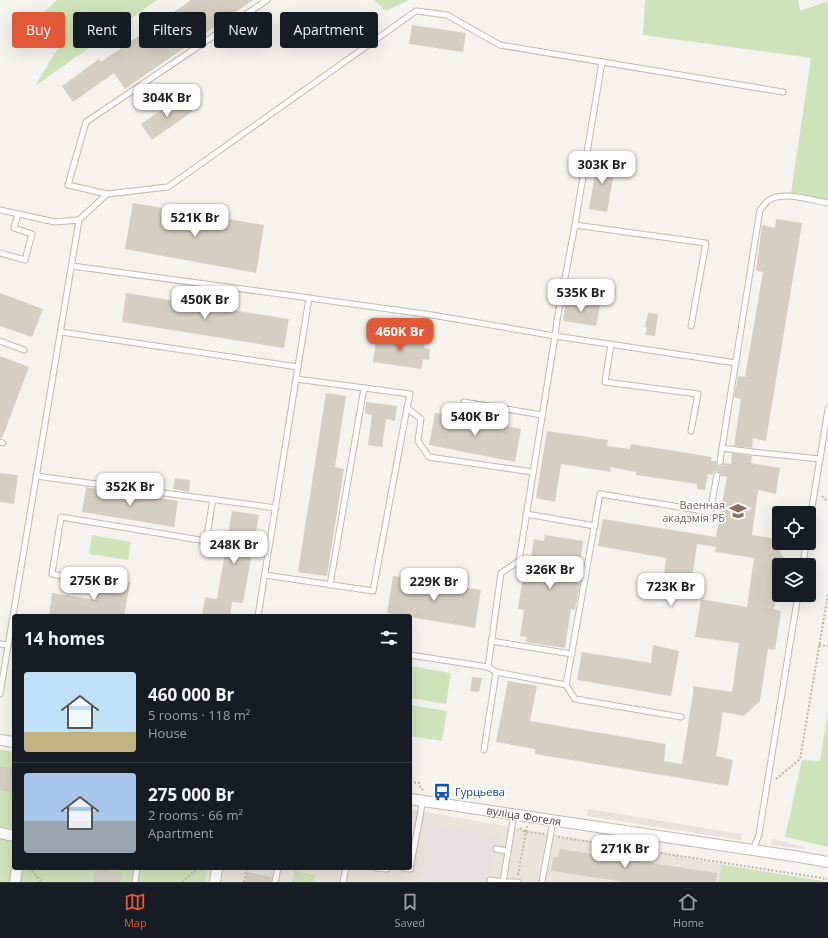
<!DOCTYPE html>
<html lang="en">
<head>
<meta charset="utf-8">
<style>
  :root { --surface:#171b24; --page:#242831; --text:#f1f3f6; --muted:#9ea1a6; --line:#363941; --accent:#e15938 }
  body { margin:0; font-family:"Open Sans",sans-serif; background:var(--page); color:var(--text); height:100vh; display:flex; flex-direction:column; font-size:15px; white-space:nowrap }
  * { box-sizing:border-box; margin:0 }
  p { font-size:13px; color:var(--muted) }
  .icon { flex:none; width:22px; height:22px; fill:none; stroke:currentColor; stroke-width:2; stroke-linecap:round; stroke-linejoin:round }
  .map { position:relative; flex:1; overflow:hidden }
  .sheet { position:absolute; left:12px; top:614px; width:400px; height:256px; display:flex; flex-direction:column; background:var(--surface); border-radius:4px; box-shadow:0 4px 16px #0002 }
  .sheet>* { flex:none }
  .hud { position:absolute; left:12px; top:12px; width:400px; height:36px; display:flex; gap:8px }
  .buttons { position:absolute; left:772px; top:506px; display:grid; gap:8px }
  .buttons a { display:grid; place-items:center; width:44px; height:44px; border-radius:4px; background:var(--surface); box-shadow:0 4px 16px #0002; font-size:20px }
  .price { position:absolute; translate:-50% -34px; padding:0 9px; border-radius:8px; background:#fff; color:#222; font-size:13px; line-height:26px; filter:drop-shadow(0 1px 2px #0008) }
  .price::after { content:''; position:absolute; left:50%; top:24px; width:12px; height:9px; margin-left:-6px; background:inherit; clip-path:polygon(0 0,100% 0,50% 100%) }
  .price.active { background:var(--accent); color:#fff }
  ul { padding:0; list-style:none }
  li { display:flex; align-items:center; gap:12px; height:100px; padding:0 12px }
  li+li { border-top:1px solid var(--line) }
  li span { display:grid; place-items:center; flex:none; width:112px; height:80px; border-radius:4px; color:#555 }
  li>.icon { margin-inline-start:auto }
  span .icon { width:48px; height:48px; fill:#fffc; stroke-width:1 }
  li b { font-size:17px }
  h2 { display:flex; justify-content:space-between; align-items:center; height:48px; padding:0 12px; font-size:17px }
  .chip { padding:0 14px; border-radius:4px; background:var(--surface); box-shadow:0 4px 16px #0002; font-size:14px; line-height:36px }
  .chip.active { background:var(--accent); color:#fff }
  .tab-bar { display:flex; justify-content:space-around; align-items:center; height:56px; border-top:1px solid var(--line); background:var(--surface); font-size:11px; color:var(--muted) }
  .tab-bar a { display:grid; justify-items:center; gap:2px }
  .tab-bar .active { color:var(--accent) }
  .map>svg:first-child { display:block }
  .residential { fill:#e8e5dc }
  .green { fill:#cfe3bb }
  .parking { fill:#e4e3e0 }
  .building { fill:#d5cfc3 }
  .lines { fill:none; stroke-linecap:round; stroke-linejoin:round }
  .lane-casing { stroke:#bfbbb0; stroke-width:7 }
  .street-casing { stroke:#bfbbb0; stroke-width:12 }
  .path { stroke:#bfb7a3; stroke-width:2; stroke-dasharray:2 2; stroke-linecap:butt }
  .lane { stroke:#fff; stroke-width:5 }
  .street { stroke:#fff; stroke-width:10 }
  .labels { text-anchor:middle; stroke-width:3; stroke-linejoin:round; paint-order:stroke }
  .education-label { font-size:11px; fill:#785e54; stroke:#fff; text-anchor:end }
  .transit-label { font-size:11px; fill:#164399; stroke:#fff; text-anchor:start }
  .street-label { font-size:11px; fill:#49443b; stroke:#fff }
</style>
</head>
<body>
<div class="map">
<svg width="828" height="882" viewBox="0 0 828 882">
  <rect width="100%" height="100%" fill="#f5f3ed"/>
  <polygon class="residential" points="410,809 722,864 828,882 0,882 14,868 410,868"/>
  <g class="green">
    <polygon points="57,0 157,0 35,86 65,37 36,19"/>
    <polygon points="374,0 409,0 386,11"/>
    <polygon points="645,0 798,0 800,11 828,1 828,200 791,193 811,58 643,35"/>
    <polygon points="92,535 131,542 128,560 89,554"/>
    <polygon points="410,666 451,673 446,704 410,698"/>
    <polygon points="410,705 447,711 442,741 410,736"/>
    <polygon points="828,711 828,847 785,837 802,760 820,761"/>
    <polygon points="0,750 14,752 14,868 207,868 205,882 0,882"/>
    <polygon points="721,865 828,882 719,882"/>
    <polygon points="294,871 315,875 314,882 292,882"/>
  </g>
  <g class="parking">
    <polygon points="588,809 741,834 741,840 587,816"/>
    <polygon points="425,825 499,836 490,882 445,882 417,878"/>
    <polygon points="772,839 805,847 805,849 770,845"/>
  </g>
  <g class="building">
    <polygon points="191,0 253,0 125,89 114,73 73,102 62,86 99,59 101,62"/>
    <polygon points="412,25 466,33 463,52 409,44"/>
    <polygon points="183,95 193,111 152,140 141,124"/>
    <polygon points="598,158 616,162 607,212 589,209"/>
    <polygon points="133,203 264,225 256,273 125,249"/>
    <polygon points="776,219 802,223 766,441 753,438 752,448 734,446 741,399 734,397 738,376 745,377 763,272 756,271 762,225 775,228"/>
    <polygon points="0,293 43,309 32,337 0,326"/>
    <polygon points="126,293 289,319 284,348 122,322"/>
    <polygon points="566,299 600,305 596,326 563,321"/>
    <polygon points="648,313 658,314 655,336 645,335 647,327 645,327"/>
    <polygon points="377,334 425,342 424,348 430,349 429,360 423,359 421,369 373,362"/>
    <polygon points="0,356 29,367 2,438 0,438"/>
    <polygon points="326,393 346,396 335,467 344,469 327,576 298,572"/>
    <polygon points="366,402 397,406 395,421 386,419 382,447 368,445 372,415 365,414"/>
    <polygon points="435,413 521,429 515,462 429,445"/>
    <polygon points="547,431 608,440 607,446 630,449 631,444 712,457 711,461 716,461 716,464 719,466 722,466 724,463 731,464 732,453 752,456 751,463 780,468 776,494 758,490 752,535 771,538 784,558 782,565 779,565 779,582 774,609 781,611 775,650 768,649 760,701 744,716 723,712 716,756 733,760 728,786 535,754 535,749 496,742 508,681 537,686 530,721 666,744 664,761 682,764 693,693 693,686 732,692 739,643 695,637 701,599 747,607 754,558 715,552 716,547 697,544 692,579 664,574 666,558 598,546 603,519 716,537 727,477 721,476 720,472 717,471 714,472 713,475 708,474 705,490 697,489 697,484 636,475 636,472 610,467 611,472 561,464 555,502 536,498"/>
    <polygon points="0,473 18,475 14,504 0,502"/>
    <polygon points="175,478 190,480 189,492 173,489"/>
    <polygon points="86,487 178,501 174,527 82,512"/>
    <polygon points="232,511 259,515 243,603 232,602 230,616 202,616 205,597 217,599"/>
    <polygon points="545,535 583,541 577,582 580,583 575,610 571,609 565,648 526,642 527,637 520,636 524,610 518,609 525,564 530,564 534,539 544,541"/>
    <polygon points="393,576 481,590 475,628 410,617 410,616 404,616 387,613"/>
    <polygon points="100,577 130,582 124,616 49,616 52,593 96,600"/>
    <polygon points="653,645 679,651 671,696 577,680 582,652 651,663"/>
    <polygon points="472,677 482,678 479,692 470,691"/>
    <polygon points="0,767 14,769 14,793 0,790"/>
    <polygon points="560,849 717,873 716,882 625,882 551,871 553,857 558,857"/>
    <polygon points="96,868 122,873 120,882 93,882"/>
    <polygon points="247,872 272,877 271,882 245,882"/>
  </g>
  <g class="lines">
    <g class="lane-casing">
      <g id="lane">
        <polyline points="107,194 168,187 416,11 447,15 500,45 783,92"/>
        <polyline points="0,210 55,222 79,220 107,194 68,185 86,122 267,0"/>
        <polyline points="575,225 602,62"/>
        <polyline points="0,253 25,260 32,234 14,228 18,214"/>
        <polyline points="72,266 309,298 258,616"/>
        <polyline points="309,298 432,315 555,336 736,363"/>
        <polyline points="61,332 298,367"/>
        <polyline points="0,341 24,350"/>
        <polyline points="611,344 605,382 698,394 691,431"/>
        <polyline points="296,379 410,394 407,408 421,419 418,441 429,457 533,472"/>
        <polyline points="464,402 542,415"/>
        <polyline points="0,442 3,443"/>
        <path d="M820 459 752 452 722 448 760 210C763 207 766 202 769 200 784 191 811 200 828 203"/>
        <polyline points="720,462 722,448"/>
        <polyline points="36,476 276,508"/>
        <polyline points="526,514 595,526"/>
        <polyline points="809,526 828,409"/>
        <polyline points="803,565 806,543"/>
        <polyline points="265,575 373,591 407,408"/>
        <polyline points="93,582 52,574 61,517 206,541 213,499"/>
        <polyline points="330,585 364,388"/>
        <polyline points="491,641 572,654"/>
        <polyline points="0,644 8,645"/>
        <polyline points="410,655 488,667 501,573 519,561 555,336 557,320 575,225 706,243 691,326"/>
        <polyline points="496,672 566,685 575,699 681,717"/>
        <polyline points="566,685 600,494 710,512 717,475"/>
        <polyline points="0,694 79,220"/>
        <polyline points="484,750 496,672 488,667"/>
        <polyline points="514,814 503,882 518,882"/>
        <polyline points="496,849 508,851"/>
        <polyline points="753,851 759,834 798,595"/>
        <polyline points="376,868 387,869"/>
        <polyline points="404,868 410,869 421,811 422,801"/>
        <polyline points="490,880 503,882"/>
        <polyline points="135,882 137,868"/>
        <polyline points="275,882 278,868"/>
        <polyline points="343,882 346,868"/>
        <polyline points="542,882 553,821"/>
      </g>
    </g>
    <g class="street-casing">
      <g id="street">
        <polyline points="0,740 14,742"/>
        <polyline points="410,799 800,857 828,862"/>
        <polyline points="0,833 14,836"/>
        <polyline points="15,882 17,868"/>
        <polyline points="215,882 217,868"/>
      </g>
    </g>
    <g class="path">
      <polyline points="822,496 828,502"/>
      <polyline points="819,645 828,646"/>
      <polyline points="776,779 800,759 828,594"/>
      <polyline points="410,782 419,783 421,789 425,790"/>
      <polyline points="520,828 525,832 544,834"/>
      <polyline points="558,837 828,879"/>
      <polyline points="29,868 42,882"/>
      <polyline points="518,875 527,826"/>
      <polyline points="182,882 198,868"/>
      <polyline points="244,882 247,868"/>
    </g>
    <use href="#lane" class="lane"/>
    <use href="#street" class="street"/>
  </g>
  <defs>
    <g id="university-bare" transform="scale(1.38)"><path d="M0-5L7-2L0 1L-7-2ZM-4 1L0 2.5L4 1V4Q0 6-4 4Z" fill="#8d6e63" stroke="#fff" stroke-width="2.5" paint-order="stroke"/></g>
    <g id="bus-bare" transform="scale(1.38)"><path d="M-5-6H5V4H4V6H2V4H-2V6H-4V4H-5ZM-3.5-4V0h7V-4ZM-3.5 1.2v1.5H-2V1.2ZM2 1.2v1.5H3.5V1.2Z" fill="#1a4fb4" stroke="#fff" stroke-width="2.5" paint-order="stroke"/></g>
  </defs>
  <g fill-rule="evenodd">
    <use href="#university-bare" x="738" y="511"/>
    <use href="#bus-bare" x="442" y="792"/>
  </g>
  <g class="labels">
    <g class="education-label">
      <text x="725" y="509">Ваенная<tspan x="725" dy="13">акадэмія РБ</tspan></text>
    </g>
    <g class="transit-label">
      <text x="455" y="796">Гурцьева</text>
    </g>
    <g class="street-label">
      <text transform="translate(524 816) rotate(9)" y="4">вуліца Фогеля</text>
    </g>
  </g>
</svg>
<div class="buttons">
<a><svg class="icon" aria-label="locate" viewBox="0 0 24 24"><circle cx="12" cy="12" r="6"/><path d="M12 2v4M12 18v4M2 12h4M18 12h4"/></svg></a>
<a><svg class="icon" aria-label="layers" viewBox="0 0 24 24"><path d="M12 4l9 5-9 5-9-5zM3 14l9 5 9-5"/></svg></a>
</div>
<b class="price" style="left:167px;top:118px">304K Br</b>
<b class="price" style="left:602px;top:185px">303K Br</b>
<b class="price" style="left:195px;top:238px">521K Br</b>
<b class="price" style="left:581px;top:313px">535K Br</b>
<b class="price" style="left:205px;top:320px">450K Br</b>
<b class="price active" style="left:400px;top:352px">460K Br</b>
<b class="price" style="left:475px;top:437px">540K Br</b>
<b class="price" style="left:130px;top:507px">352K Br</b>
<b class="price" style="left:234px;top:565px">248K Br</b>
<b class="price" style="left:550px;top:590px">326K Br</b>
<b class="price" style="left:94px;top:601px">275K Br</b>
<b class="price" style="left:434px;top:602px">229K Br</b>
<b class="price" style="left:671px;top:607px">723K Br</b>
<b class="price" style="left:625px;top:869px">271K Br</b>
<div class="hud">
<a class="chip active">Buy</a>
<a class="chip">Rent</a>
<a class="chip">Filters</a>
<a class="chip">New</a>
<a class="chip">Apartment</a>
</div>
<section class="sheet">
<h2>14 homes<svg class="icon" aria-label="filters" viewBox="0 0 24 24"><path d="M4 7h16M4 17h16"/><circle cx="9" cy="7" r="2"/><circle cx="15" cy="17" r="2"/></svg></h2>
<ul>
<li><span style="background:linear-gradient(#bfe0f5 75%,#c2b280 0)"><svg class="icon" aria-label="home" viewBox="0 0 24 24"><path d="M3 11l9-7 9 7M6 9v11h12V9"/></svg></span><div><b>460 000 Br</b><p>5 rooms · 118 m²</p><p>House</p></div></li>
<li><span style="background:linear-gradient(#a9c7e8 60%,#9aa5b1 0)"><svg class="icon" aria-label="home" viewBox="0 0 24 24"><path d="M3 11l9-7 9 7M6 9v11h12V9"/></svg></span><div><b>275 000 Br</b><p>2 rooms · 66 m²</p><p>Apartment</p></div></li>
</ul>
</section>
</div>
<nav class="tab-bar">
<a class="active"><svg class="icon" aria-label="map" viewBox="0 0 24 24"><path d="M3 6l6-2 6 2 6-2v14l-6 2-6-2-6 2zM9 4v14M15 6v14"/></svg>Map</a>
<a><svg class="icon" aria-label="saved" viewBox="0 0 24 24"><path d="M7 4h10v16l-5-4-5 4z"/></svg>Saved</a>
<a><svg class="icon" aria-label="home" viewBox="0 0 24 24"><path d="M3 11l9-7 9 7M6 9v11h12V9"/></svg>Home</a>
</nav>
</body>
</html>
